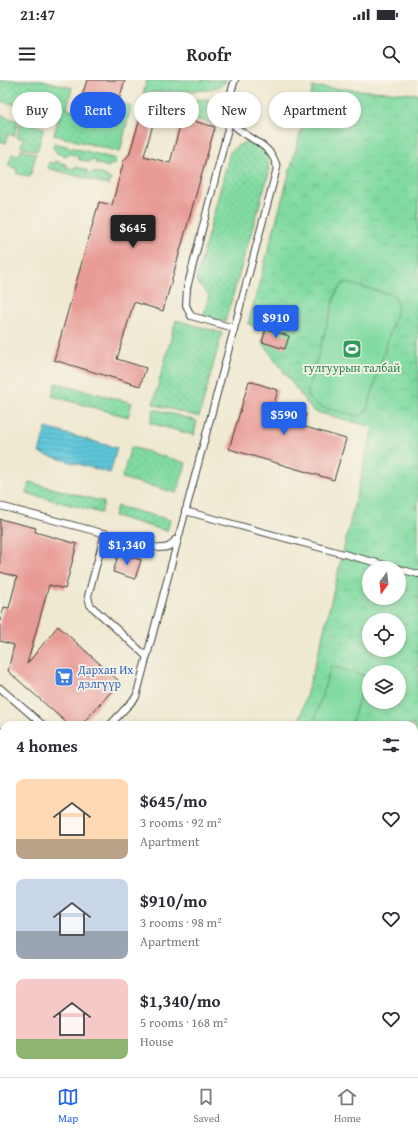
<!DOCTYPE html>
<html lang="en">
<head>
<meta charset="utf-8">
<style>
  :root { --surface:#fff; --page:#f7f7f7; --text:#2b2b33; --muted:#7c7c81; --line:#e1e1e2; --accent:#2563eb }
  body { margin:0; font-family:"Gentium Book Plus",serif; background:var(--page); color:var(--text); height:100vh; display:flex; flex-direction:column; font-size:15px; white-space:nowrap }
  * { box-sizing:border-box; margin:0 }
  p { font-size:13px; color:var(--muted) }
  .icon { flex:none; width:22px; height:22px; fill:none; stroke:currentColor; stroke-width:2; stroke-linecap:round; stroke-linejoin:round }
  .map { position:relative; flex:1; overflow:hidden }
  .side { position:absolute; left:0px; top:641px; width:418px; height:356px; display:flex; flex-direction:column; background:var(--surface); border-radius:12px 12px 0 0; box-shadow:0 2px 6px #0003 }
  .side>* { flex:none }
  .top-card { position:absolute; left:12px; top:12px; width:394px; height:36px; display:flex; gap:8px }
  .needle { width:26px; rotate:195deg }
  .controls { position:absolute; left:362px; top:481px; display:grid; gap:8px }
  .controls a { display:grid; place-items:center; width:44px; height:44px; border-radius:50%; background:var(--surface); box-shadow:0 2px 6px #0003; font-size:20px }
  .price { position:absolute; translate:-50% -34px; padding:0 9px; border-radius:4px; background:var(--accent); color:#fff; font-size:13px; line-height:26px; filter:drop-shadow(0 1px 2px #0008) }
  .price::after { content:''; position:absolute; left:50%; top:24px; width:12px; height:9px; margin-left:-6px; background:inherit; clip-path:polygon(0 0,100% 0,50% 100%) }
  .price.on { background:#222; color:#fff }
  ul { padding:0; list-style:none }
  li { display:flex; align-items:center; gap:12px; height:100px; padding:0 16px }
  li span { display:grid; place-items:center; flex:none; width:112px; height:80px; border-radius:8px; color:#555 }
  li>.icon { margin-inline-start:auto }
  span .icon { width:48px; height:48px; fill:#fffc; stroke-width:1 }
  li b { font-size:17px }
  h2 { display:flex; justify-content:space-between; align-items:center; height:48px; padding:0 16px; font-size:17px }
  .tag { padding:0 14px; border-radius:18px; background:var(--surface); box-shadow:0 2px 6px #0003; font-size:14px; line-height:36px }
  .tag.on { background:var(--accent); color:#fff }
  .status { display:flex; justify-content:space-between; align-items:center; height:28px; padding:0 20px; background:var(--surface); direction:ltr }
  .status svg { height:11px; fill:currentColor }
  header { display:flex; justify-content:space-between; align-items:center; height:52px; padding:0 16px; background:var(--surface); font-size:18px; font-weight:800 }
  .tabs { display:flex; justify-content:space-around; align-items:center; height:56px; border-top:1px solid var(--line); background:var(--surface); font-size:11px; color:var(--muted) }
  .tabs a { display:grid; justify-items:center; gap:2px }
  .tabs .on { color:var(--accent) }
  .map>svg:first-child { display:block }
  .grass { fill:url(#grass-dots); stroke:#4e7c5e }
  .park { fill:url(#park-crowns); stroke:#4e7c5e; fill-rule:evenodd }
  .pitch { fill:#81dba1; stroke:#4e7c5e }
  .water { fill:url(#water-rules); stroke:#3d717b }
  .building { fill:#e89a94 }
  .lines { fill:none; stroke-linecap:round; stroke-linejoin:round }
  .lane-casing { stroke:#3c3b37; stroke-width:8 }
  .secondary-casing { stroke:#3c3b37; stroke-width:20 }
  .lane { stroke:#fff; stroke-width:6 }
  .secondary { stroke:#fff; stroke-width:18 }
  .labels { text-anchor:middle; stroke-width:3.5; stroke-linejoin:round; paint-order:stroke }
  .leisure-label { font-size:12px; fill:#27864d; stroke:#f7f3e8 }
  .shop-label { font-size:12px; fill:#366cbe; stroke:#f7f3e8; text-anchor:start }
</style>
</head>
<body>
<div class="status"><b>21:47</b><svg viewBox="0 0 49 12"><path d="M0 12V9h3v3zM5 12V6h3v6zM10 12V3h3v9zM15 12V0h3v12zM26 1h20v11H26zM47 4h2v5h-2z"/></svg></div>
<header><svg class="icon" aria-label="menu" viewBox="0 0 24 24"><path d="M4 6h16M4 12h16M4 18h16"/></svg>Roofr<svg class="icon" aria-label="search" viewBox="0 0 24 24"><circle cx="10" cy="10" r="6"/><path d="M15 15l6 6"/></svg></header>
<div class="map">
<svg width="418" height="997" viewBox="0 0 418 997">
  <defs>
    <pattern id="grass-dots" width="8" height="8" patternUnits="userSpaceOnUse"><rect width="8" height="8" fill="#81dba1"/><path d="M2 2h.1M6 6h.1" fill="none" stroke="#6fbb8a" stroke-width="1.8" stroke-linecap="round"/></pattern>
    <pattern id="park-crowns" width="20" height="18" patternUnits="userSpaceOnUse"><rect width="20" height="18" fill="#81dba1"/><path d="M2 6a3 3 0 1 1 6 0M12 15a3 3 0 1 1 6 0" fill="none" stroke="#6fbb8a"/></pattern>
    <pattern id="water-rules" width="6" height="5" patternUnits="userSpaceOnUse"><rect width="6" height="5" fill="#5ec6da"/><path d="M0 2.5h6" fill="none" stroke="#51aaba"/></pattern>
  </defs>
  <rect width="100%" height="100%" fill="#f7f3e8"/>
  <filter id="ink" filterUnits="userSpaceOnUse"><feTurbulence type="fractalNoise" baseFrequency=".025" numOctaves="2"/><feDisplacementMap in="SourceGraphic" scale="8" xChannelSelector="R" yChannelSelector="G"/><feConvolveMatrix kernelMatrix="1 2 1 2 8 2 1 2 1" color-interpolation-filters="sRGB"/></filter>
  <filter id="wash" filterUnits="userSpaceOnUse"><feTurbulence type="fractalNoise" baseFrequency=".012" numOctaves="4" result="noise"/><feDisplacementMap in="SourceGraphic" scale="16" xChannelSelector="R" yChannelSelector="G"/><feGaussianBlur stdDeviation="0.9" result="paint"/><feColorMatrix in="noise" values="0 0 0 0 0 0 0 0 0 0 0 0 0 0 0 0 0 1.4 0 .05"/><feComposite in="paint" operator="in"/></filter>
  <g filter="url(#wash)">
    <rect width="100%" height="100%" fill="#efe9d0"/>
    <g class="grass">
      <polygon points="0,0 42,0 72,8 67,29 119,42 124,24 131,26 120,72 54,55 59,36 0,21"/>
      <polygon points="147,0 227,0 220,6 208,10 143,13"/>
      <polygon points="206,19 218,25 220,29 216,45 144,24"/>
      <polygon points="0,35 18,41 14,56 8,54 6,63 0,61"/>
      <polygon points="21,41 44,48 37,71 21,67 23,59 17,57"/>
      <polygon points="249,61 260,64 267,75 269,92 225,242 203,237 209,216 196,201 230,72 239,65"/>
      <polygon points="54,63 116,79 114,85 110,84 109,87 95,83 96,81 91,79 90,82 78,79 78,76 70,74 68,76 56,73 57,71 53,69"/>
      <polygon points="21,69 36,74 30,97 16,93 17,89 8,86 12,74 19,75"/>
      <polygon points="54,81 66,84 66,87 74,89 75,87 87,90 87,93 92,94 93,92 107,96 107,98 111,99 109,105 48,88 49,82 54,84"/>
      <polygon points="176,240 222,253 199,337 153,324"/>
      <polygon points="56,303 132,323 128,337 52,316"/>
      <polygon points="154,329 197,341 194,355 150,343"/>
      <polygon points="131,367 186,383 177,413 122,398"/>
      <polygon points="29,402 104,422 101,433 26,413"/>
      <polygon points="117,426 170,440 167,451 114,436"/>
    </g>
    <path class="park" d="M313 7 418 14V997H323L321 993H414V645H298L321 563 373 347 313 331 262 262 265 249 248 244ZM369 488H399V518H369ZM369 540H399V570H369ZM369 592H399V622H369Z"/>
    <g class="pitch">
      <path d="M347 203 393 215C397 219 398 222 397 229L368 326 366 331 361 335C351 335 319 328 312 322 308 319 308 315 308 310L336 213 342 205Z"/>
      <polygon points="331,586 366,596 351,645 313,645"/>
    </g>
    <polygon class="water" points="46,348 117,368 110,393 39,373"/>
    <g id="blocks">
      <g class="building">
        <polygon points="87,0 125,0 114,36 79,25"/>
        <polygon points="144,26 157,30 144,76 170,83 182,38 215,47 163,231 134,222 117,279 146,288 140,306 54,280 99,122 112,125 124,80 129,75"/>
        <polygon points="266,249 289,256 285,269 262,262"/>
        <polygon points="249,301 278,310 274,325 306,334 302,346 346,359 334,400 229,369"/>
        <polygon points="0,439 36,448 35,452 77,464 65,509 49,505 27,584 58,546 120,602 81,645 69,645 8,591 14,565 0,561 0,541 4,527 9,528 17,497 0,492"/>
        <polygon points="119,473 141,480 135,499 113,492"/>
      </g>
    </g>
  </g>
  <g filter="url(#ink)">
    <use href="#blocks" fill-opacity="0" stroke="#3c3b37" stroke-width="1"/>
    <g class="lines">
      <g class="lane-casing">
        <g id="lane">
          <polyline points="230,41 187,208 186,225 191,236 234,248"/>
          <path d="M0 426 159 468C167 468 171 467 175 460"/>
          <polyline points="185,431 396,488"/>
          <polyline points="105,453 88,516 90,525 146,576"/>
          <polyline points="399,489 418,494"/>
          <polyline points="0,608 43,645"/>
          <path d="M110 645 136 617 277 88C272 58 231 57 228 33 226 23 232 10 235 0"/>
          <polyline points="14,997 16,993"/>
        </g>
      </g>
      <g class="secondary-casing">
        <g id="secondary">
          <polyline points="0,657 4,661"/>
          <polyline points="0,686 4,689"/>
          <polyline points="260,993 263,997"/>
          <polyline points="287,993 290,997"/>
        </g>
      </g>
      <use href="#lane" class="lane"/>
      <use href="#secondary" class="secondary"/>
    </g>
  </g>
  <defs>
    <g id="stadium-square" transform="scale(1)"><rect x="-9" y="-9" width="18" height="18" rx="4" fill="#2e9e5b" stroke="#f7f3e8"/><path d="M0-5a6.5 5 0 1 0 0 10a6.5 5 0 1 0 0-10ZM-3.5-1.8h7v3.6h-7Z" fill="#fff"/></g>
    <g id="supermarket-square" transform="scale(1)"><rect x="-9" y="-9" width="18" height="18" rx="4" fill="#3f7fe0" stroke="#f7f3e8"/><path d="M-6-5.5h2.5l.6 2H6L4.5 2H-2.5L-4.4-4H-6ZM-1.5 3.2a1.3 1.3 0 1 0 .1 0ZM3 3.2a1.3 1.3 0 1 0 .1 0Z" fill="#fff"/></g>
  </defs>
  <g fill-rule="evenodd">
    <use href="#stadium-square" x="352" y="269"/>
    <use href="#supermarket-square" x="64" y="597"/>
  </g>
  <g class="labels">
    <g class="leisure-label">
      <text x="352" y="292">гулгуурын талбай</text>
    </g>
    <g class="shop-label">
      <text x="78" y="594">Дархан Их<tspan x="78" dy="14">дэлгүүр</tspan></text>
    </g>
  </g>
</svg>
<div class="controls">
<a><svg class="needle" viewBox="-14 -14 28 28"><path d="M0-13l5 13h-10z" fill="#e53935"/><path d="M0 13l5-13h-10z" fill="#7c7c81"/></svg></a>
<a><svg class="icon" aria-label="locate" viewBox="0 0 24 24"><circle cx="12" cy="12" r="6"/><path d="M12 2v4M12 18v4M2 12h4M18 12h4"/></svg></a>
<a><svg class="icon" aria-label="layers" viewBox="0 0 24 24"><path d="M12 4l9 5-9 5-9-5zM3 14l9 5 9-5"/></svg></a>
</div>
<b class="price on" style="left:133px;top:169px">$645</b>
<b class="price" style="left:276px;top:259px">$910</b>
<b class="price" style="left:284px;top:356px">$590</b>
<b class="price" style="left:127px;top:486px">$1,340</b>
<div class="top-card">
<a class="tag">Buy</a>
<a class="tag on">Rent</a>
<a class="tag">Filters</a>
<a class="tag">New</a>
<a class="tag">Apartment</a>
</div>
<section class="side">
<h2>4 homes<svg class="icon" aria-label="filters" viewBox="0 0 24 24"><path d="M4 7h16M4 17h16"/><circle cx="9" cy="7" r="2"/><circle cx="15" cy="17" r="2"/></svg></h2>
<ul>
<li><span style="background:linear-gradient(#ffd9b3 75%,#b9a48a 0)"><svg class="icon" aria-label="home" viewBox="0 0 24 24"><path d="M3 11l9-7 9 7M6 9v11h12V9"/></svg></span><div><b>$645/mo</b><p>3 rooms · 92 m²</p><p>Apartment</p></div><svg class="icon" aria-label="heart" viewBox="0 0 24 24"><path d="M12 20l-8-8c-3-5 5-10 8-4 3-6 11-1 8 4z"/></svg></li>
<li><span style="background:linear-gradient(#c9d6e8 65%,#9aa5b1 0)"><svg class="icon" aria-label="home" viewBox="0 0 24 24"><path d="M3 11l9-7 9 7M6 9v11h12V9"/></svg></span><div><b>$910/mo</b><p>3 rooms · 98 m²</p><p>Apartment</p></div><svg class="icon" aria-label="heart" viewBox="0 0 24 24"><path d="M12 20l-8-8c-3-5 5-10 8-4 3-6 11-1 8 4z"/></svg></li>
<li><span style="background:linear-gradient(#f6c9c9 75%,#8fb573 0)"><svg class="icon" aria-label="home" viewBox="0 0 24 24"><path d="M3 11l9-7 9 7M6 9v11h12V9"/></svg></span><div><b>$1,340/mo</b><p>5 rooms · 168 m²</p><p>House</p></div><svg class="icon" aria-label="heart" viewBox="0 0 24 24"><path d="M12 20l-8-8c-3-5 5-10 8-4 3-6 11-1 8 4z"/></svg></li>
</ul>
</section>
</div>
<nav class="tabs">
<a class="on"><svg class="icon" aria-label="map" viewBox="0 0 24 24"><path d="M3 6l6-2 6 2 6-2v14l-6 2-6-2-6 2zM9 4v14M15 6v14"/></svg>Map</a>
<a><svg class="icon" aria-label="saved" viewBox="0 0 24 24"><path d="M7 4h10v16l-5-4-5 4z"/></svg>Saved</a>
<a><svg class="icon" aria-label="home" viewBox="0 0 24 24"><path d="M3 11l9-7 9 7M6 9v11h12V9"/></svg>Home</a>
</nav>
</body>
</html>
